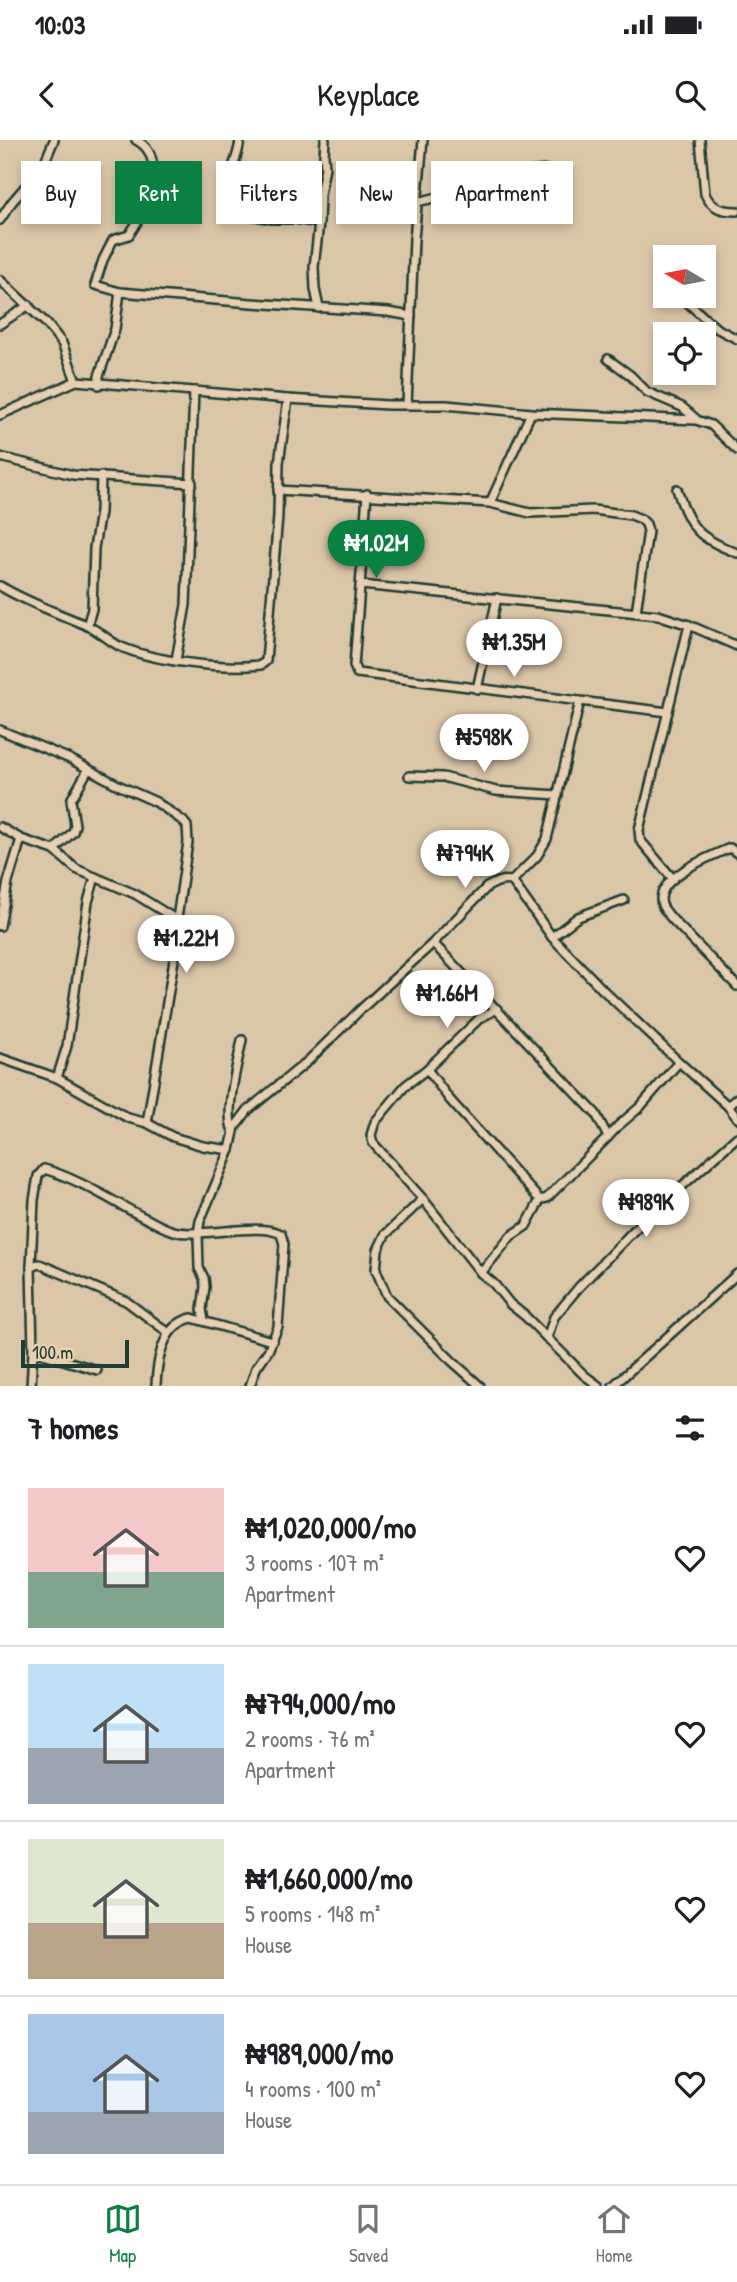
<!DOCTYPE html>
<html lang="en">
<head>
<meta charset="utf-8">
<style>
  :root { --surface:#fff; --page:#f2f2f2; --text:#202124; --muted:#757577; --line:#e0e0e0; --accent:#0b8043 }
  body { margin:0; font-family:"Patrick Hand",sans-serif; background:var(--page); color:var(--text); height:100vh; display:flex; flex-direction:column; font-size:26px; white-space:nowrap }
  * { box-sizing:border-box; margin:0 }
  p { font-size:23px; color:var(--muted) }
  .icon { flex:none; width:38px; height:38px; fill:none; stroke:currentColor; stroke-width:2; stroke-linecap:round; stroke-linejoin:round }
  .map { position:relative; height:1246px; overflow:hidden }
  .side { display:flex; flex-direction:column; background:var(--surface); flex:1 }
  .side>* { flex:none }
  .top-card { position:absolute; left:21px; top:21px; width:696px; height:63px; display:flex; gap:14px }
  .needle { width:46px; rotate:280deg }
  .controls { position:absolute; left:653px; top:105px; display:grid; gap:14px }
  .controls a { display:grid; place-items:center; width:63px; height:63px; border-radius:0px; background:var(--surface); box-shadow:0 4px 10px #0003; font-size:35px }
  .scale { position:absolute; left:21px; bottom:18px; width:108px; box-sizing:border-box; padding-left:7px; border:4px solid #1f3d34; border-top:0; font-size:19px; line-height:24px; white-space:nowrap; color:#1f3d34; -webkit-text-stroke:5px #e7cfb0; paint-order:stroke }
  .price { position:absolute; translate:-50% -60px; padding:0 16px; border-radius:24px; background:#fff; color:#222; font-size:23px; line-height:46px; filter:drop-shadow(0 2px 4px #0008) }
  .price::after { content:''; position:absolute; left:50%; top:42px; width:21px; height:16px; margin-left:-10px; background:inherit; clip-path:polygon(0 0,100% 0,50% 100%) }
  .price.selected { background:var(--accent); color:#fff }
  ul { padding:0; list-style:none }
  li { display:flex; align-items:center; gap:21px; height:175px; padding:0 28px }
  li+li { border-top:2px solid var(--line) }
  li span { display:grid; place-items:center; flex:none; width:196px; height:140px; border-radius:0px; color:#555 }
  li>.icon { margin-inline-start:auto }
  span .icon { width:84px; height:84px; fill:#fffc; stroke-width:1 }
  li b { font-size:30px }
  h2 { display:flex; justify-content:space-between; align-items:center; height:84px; padding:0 28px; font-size:30px }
  .pill { padding:0 24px; border-radius:0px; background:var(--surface); box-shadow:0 4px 10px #0003; font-size:24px; line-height:63px }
  .pill.selected { background:var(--accent); color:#fff }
  .status { display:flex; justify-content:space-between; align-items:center; height:49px; padding:0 35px; background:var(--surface); direction:ltr }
  .status svg { height:19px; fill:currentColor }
  header { display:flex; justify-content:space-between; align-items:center; height:91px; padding:0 28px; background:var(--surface); font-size:32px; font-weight:600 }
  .tabs { display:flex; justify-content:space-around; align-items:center; height:98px; border-top:2px solid var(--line); background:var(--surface); font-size:19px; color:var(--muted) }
  .tabs a { display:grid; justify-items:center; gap:4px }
  .tabs .selected { color:var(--accent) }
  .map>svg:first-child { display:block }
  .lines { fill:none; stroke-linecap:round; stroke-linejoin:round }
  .minor-casing { stroke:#1f3d34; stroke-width:12 }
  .minor { stroke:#e7cfb0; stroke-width:7 }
</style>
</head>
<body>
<div class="status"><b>10:03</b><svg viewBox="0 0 49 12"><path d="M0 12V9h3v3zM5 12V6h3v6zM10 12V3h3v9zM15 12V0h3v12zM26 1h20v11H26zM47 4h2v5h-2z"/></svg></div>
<header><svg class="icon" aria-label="back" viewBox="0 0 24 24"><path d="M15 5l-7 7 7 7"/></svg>Keyplace<svg class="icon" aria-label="search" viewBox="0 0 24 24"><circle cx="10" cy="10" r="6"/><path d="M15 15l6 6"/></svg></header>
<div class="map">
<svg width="737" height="1246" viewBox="0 0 737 1246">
  <rect width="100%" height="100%" fill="#dbc6a8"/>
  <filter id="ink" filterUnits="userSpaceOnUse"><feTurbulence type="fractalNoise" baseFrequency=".0143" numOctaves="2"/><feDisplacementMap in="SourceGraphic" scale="14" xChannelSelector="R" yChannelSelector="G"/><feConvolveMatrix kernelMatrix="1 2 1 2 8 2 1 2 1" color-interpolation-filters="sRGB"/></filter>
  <g filter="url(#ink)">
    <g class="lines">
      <g class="minor-casing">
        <g id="minor">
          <path d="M136 0C170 17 145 73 129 95L113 100 103 120 95 145 120 152 251 163 388 172 411 176"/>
          <path d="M240 0C238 23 222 45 225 68L229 71 272 79H296L319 83"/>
          <path d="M700 0 705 54C711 68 722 71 737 71"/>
          <polyline points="417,62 451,54 501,35 547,30"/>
          <polyline points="0,80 12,62 43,26 54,0"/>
          <polyline points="0,140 47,184 62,203 76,241"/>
          <polyline points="680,156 716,188 737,199"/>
          <polyline points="319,168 315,149 314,127 319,83 320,55 325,27 324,15 325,0"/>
          <polyline points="0,184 29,165"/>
          <polyline points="608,219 630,235 647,252 682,267 696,279"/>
          <polyline points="99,245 99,236 115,189 120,152"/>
          <polyline points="407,265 414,99 423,0"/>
          <polyline points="0,275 76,241 288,259 388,265 446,265 531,273 696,280 711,285 737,310"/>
          <polyline points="0,317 73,335 192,343"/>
          <path d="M677 349C689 389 699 398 737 413"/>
          <polyline points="278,350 490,363 530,373 593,370 631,375 641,379 646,384 648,391 636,472"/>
          <polyline points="367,354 354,526 357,533 668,572"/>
          <polyline points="490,363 531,273"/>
          <polyline points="361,445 658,475 689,485 737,506"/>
          <path d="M0 446C28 463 58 473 88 486 99 491 108 500 119 506 155 522 222 529 261 525L266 521 278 376 279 323 288 259"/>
          <polyline points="87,486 92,469 94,408 100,372 101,336"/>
          <polyline points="176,520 186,465 194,251"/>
          <polyline points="477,549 497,458"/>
          <polyline points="0,590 70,619 118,645 156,662 183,681 187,686 188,702 173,807 174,820 147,983"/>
          <polyline points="409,636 443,637 496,651 558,655"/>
          <polyline points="0,687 21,699 54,710 76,729 135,754 177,780"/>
          <polyline points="54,710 73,692 75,685 71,660 88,630"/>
          <path d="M737 713 730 708C712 716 653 738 662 765 664 770 669 775 672 779L737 846"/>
          <polyline points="673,739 640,700 639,690 689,485"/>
          <polyline points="512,741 537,716 547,699 580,561"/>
          <polyline points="0,786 8,742 21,699"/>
          <polyline points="552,797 578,777 624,760"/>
          <polyline points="433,803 596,974 608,997 618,986 640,967 679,922 728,966 737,958"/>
          <polyline points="497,869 480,878 427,929 405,946 375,982 371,995 373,1003 423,1059 481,1133 494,1144 510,1164 525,1176 584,1235 599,1246"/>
          <polyline points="0,918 57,938 128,978 147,983 173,997 203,1006 230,1010"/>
          <polyline points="427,929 450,960 540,1060 547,1058 608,997"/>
          <polyline points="57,938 67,906 88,762 95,737"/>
          <polyline points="728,966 737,978"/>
          <path d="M233 991C224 971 238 922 242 900"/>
          <polyline points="423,1059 385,1095 378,1110 376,1130 387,1156 452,1221 480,1246"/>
          <polyline points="31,1127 38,1124 42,1125 126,1161 169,1193"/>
          <polyline points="481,1133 511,1096 526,1086 540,1060"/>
          <path d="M204 1181 202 1169 205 1147 204 1138 199 1128 198 1094 200 1081 230 1010 235 987 248 970 308 921 359 871 433 803 487 747C497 742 502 739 512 741L552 797 603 850 679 922"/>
          <polyline points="547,1198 554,1177 579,1147 642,1082 737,997"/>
          <polyline points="33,1211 97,1230"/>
          <path d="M31 1246 33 1211 31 1127 34 1060 38 1036 44 1029C77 1038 112 1061 143 1077 154 1082 165 1090 178 1092 206 1097 260 1082 281 1094L284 1104 278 1187 268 1211 256 1228 250 1246"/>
          <path d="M156 1246C157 1220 163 1184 192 1178L272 1201"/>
          <polyline points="613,1246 737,1134"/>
        </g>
      </g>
      <use href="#minor" class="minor"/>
    </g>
  </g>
</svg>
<div class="controls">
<a><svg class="needle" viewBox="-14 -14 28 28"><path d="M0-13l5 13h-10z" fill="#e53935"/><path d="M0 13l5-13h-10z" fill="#757577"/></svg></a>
<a><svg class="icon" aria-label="locate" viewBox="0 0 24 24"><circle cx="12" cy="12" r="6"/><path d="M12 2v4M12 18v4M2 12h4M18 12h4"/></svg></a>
</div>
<div class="scale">100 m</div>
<b class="price selected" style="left:376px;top:440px">₦1.02M</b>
<b class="price" style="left:514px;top:539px">₦1.35M</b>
<b class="price" style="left:484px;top:634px">₦598K</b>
<b class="price" style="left:465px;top:750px">₦794K</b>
<b class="price" style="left:186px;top:835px">₦1.22M</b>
<b class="price" style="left:447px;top:890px">₦1.66M</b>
<b class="price" style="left:646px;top:1099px">₦989K</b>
<div class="top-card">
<a class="pill">Buy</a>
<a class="pill selected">Rent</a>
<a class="pill">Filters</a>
<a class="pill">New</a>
<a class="pill">Apartment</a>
</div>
</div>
<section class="side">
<h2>7 homes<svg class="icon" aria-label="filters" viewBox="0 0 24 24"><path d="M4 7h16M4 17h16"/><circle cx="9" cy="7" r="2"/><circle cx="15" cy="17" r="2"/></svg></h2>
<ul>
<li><span style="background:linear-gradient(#f6c9c9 60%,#7fa58c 0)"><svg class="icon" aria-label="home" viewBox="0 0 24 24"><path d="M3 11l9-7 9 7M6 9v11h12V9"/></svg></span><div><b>₦1,020,000/mo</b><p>3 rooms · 107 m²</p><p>Apartment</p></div><svg class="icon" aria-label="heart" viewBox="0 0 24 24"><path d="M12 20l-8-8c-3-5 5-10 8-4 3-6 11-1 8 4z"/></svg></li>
<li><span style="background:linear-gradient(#bfe0f5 60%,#9aa5b1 0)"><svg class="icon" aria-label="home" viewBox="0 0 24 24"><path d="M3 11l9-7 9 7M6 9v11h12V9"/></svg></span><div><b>₦794,000/mo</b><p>2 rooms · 76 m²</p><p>Apartment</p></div><svg class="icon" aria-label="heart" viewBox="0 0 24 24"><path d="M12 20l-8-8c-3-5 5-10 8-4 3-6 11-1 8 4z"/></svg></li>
<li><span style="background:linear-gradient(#dfe7d0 60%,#b9a48a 0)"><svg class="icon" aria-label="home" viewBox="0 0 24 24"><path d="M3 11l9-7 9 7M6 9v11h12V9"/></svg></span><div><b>₦1,660,000/mo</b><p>5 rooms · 148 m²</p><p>House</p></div><svg class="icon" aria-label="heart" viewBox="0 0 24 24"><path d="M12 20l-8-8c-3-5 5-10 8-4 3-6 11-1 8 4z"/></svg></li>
<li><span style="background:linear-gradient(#a9c7e8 70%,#9aa5b1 0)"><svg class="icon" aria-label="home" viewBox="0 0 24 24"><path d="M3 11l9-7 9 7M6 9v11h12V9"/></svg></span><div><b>₦989,000/mo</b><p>4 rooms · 100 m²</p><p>House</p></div><svg class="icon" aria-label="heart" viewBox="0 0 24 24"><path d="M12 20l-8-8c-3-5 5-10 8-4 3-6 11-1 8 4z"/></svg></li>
</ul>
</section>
<nav class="tabs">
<a class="selected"><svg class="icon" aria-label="map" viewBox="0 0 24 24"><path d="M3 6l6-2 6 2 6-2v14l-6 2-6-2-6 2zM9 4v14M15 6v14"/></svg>Map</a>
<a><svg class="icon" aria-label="saved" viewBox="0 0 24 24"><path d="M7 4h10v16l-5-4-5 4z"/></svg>Saved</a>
<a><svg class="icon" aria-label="home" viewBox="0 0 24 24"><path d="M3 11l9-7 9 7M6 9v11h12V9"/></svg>Home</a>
</nav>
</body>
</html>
